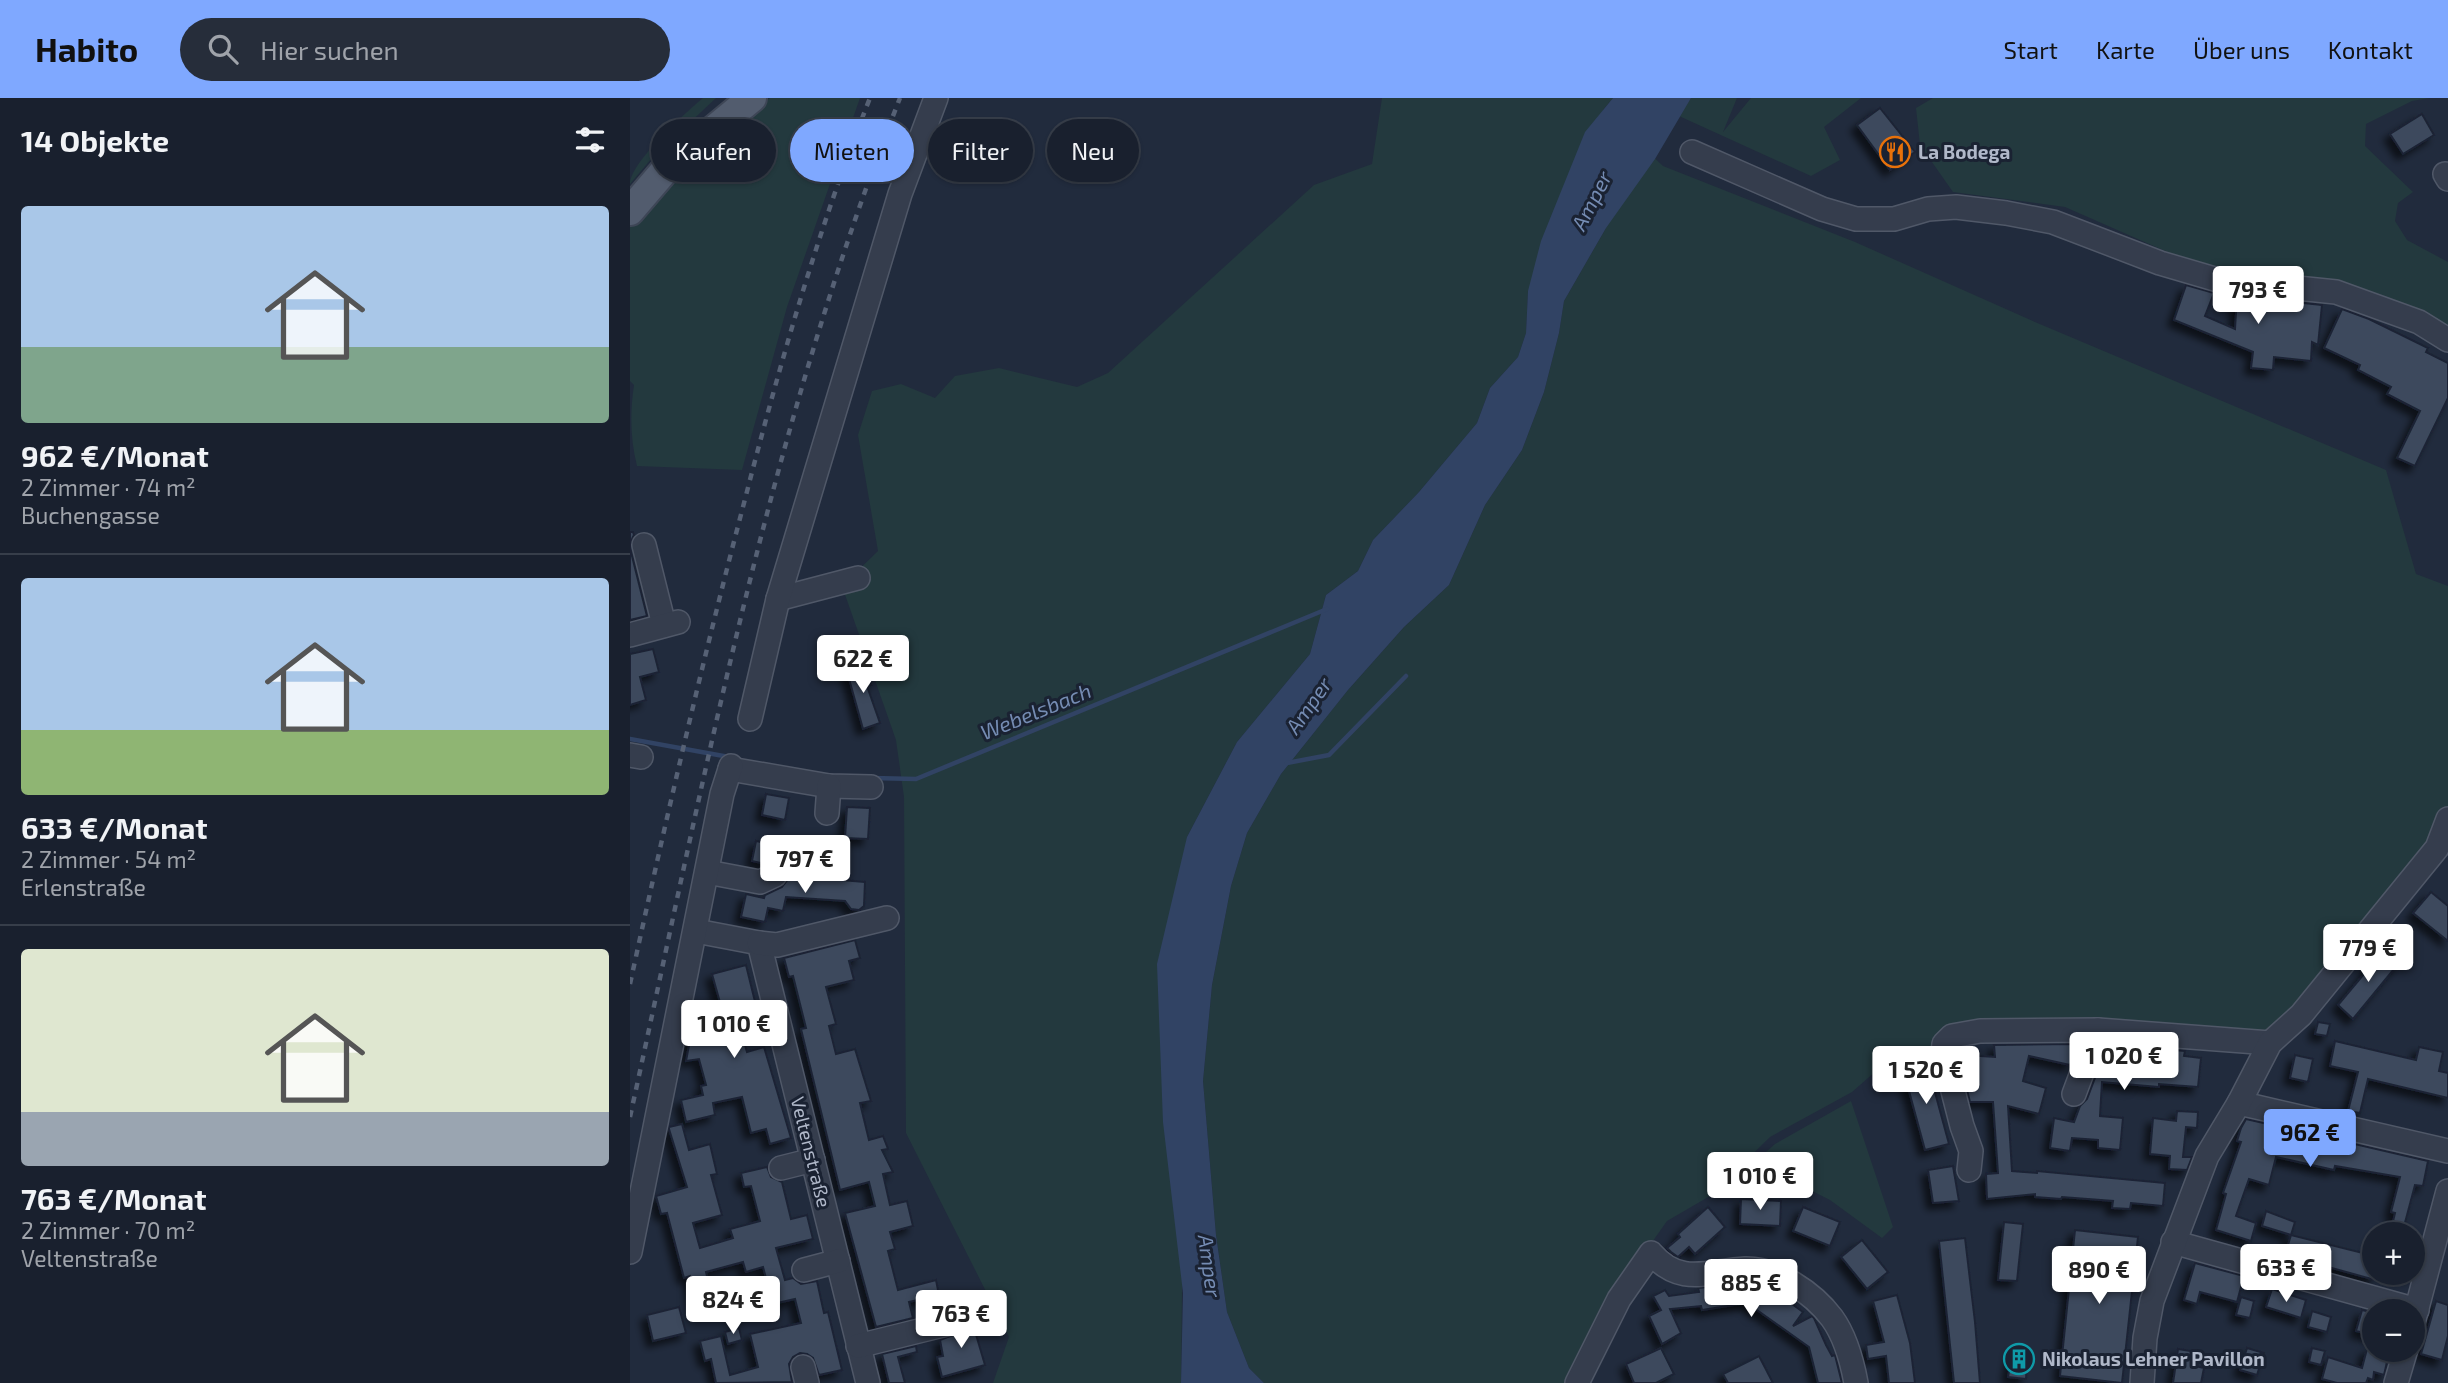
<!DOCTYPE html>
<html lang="de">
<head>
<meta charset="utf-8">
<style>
  :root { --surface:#19202e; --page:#262d3a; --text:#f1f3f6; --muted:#9fa3aa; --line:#373e4a; --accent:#7fa8ff }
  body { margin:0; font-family:"Exo 2",sans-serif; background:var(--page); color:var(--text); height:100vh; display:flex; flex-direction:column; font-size:26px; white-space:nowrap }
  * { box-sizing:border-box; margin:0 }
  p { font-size:23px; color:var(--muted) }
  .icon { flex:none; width:38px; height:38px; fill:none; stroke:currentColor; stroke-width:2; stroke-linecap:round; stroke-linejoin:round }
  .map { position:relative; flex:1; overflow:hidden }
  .details { display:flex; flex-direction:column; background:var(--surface); width:630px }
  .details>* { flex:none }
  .hud { position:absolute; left:21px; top:21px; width:665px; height:63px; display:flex; gap:14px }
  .tools { position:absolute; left:1732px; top:1124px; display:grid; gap:14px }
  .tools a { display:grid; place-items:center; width:63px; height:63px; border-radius:50%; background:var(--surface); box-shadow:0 2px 5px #0004,0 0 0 2px var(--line); font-size:35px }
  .price { position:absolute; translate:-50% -60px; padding:0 16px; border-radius:7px; background:#fff; color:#222; font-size:23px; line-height:46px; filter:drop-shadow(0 2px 4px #0008) }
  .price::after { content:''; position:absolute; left:50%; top:42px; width:21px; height:16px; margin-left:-10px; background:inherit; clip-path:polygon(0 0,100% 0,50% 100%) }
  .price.on { background:var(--accent); color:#111 }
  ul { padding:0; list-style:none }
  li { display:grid; align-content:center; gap:14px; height:371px; padding:0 21px }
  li+li { border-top:2px solid var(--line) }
  li span { display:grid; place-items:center; height:217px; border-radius:7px; color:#555 }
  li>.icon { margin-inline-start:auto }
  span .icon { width:126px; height:126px; fill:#fffc; stroke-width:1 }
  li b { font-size:30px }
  h2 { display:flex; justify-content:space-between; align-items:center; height:84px; padding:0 21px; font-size:30px }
  .tag { padding:0 24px; border-radius:32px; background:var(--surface); box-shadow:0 2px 5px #0004,0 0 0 2px var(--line); font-size:24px; line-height:63px }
  .tag.on { background:var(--accent); color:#111 }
  header { display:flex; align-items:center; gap:42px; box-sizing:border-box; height:98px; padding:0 35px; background:var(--accent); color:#111 }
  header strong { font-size:33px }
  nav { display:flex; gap:38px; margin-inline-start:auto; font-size:24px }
  .search { width:490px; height:63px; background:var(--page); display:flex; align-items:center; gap:18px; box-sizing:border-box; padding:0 24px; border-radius:38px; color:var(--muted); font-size:26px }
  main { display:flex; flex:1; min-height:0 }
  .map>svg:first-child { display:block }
  .green { fill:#23393e }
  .water { fill:#314364 }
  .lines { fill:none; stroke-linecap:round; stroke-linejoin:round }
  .stream { stroke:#314364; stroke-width:4.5 }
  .building { fill:#3c495d; stroke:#1c2434; stroke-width:2; filter:url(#shadow) }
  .minor-casing { stroke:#505868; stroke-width:26 }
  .major-casing { stroke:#3e4656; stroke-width:32 }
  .minor { stroke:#353d4d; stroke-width:23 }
  .major { stroke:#525c6e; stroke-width:28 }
  .rail { stroke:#566175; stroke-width:4.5; stroke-dasharray:7 7; stroke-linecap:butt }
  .labels { text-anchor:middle; stroke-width:6; stroke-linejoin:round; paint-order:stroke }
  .poi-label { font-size:19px; font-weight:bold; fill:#b0b8c9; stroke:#1a2232; text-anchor:start }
  .street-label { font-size:19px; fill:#b0b8c9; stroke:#1a2232 }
  .water-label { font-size:21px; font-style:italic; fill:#758cb3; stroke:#1a2232 }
</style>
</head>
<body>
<header>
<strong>Habito</strong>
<div class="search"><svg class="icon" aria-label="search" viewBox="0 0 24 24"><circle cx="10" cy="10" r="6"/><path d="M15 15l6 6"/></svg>Hier suchen</div>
<nav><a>Start</a><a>Karte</a><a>Über uns</a><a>Kontakt</a></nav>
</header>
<main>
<section class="details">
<h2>14 Objekte<svg class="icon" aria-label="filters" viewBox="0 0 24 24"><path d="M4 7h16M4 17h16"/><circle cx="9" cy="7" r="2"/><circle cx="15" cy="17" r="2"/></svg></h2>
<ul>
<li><span style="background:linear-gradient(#a9c7e8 65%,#7fa58c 0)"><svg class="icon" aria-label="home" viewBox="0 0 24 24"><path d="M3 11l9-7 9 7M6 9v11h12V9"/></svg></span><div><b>962 €/Monat</b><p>2 Zimmer · 74 m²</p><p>Buchengasse</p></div></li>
<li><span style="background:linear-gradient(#a9c7e8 70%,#8fb573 0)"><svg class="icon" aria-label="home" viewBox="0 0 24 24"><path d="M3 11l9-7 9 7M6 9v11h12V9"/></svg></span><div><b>633 €/Monat</b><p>2 Zimmer · 54 m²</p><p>Erlenstraße</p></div></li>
<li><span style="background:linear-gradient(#dfe7d0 75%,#9aa5b1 0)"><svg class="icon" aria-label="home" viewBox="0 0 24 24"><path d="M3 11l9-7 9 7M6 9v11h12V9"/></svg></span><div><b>763 €/Monat</b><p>2 Zimmer · 70 m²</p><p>Veltenstraße</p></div></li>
</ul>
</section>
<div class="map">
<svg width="1818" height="1285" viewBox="0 0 1818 1285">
  <defs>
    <filter id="shadow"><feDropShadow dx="-6" dy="6" stdDeviation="3.5" flood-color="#0009"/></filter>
  </defs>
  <rect width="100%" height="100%" fill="#212b3d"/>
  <g class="green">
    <path d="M73 0H86L22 60 0 86C0 65 55 15 73 0Z"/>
    <path d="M140 0H230L157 209 112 372 7 368C0 340 0 314 4 287L0 283V127L21 101Z"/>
    <polygon points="752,0 983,0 973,12 1033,68 1225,144 1405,224 1756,372 1786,476 1818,488 1818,721 1640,945 1468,932 1314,946 1254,966 1222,994 1140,1039 1080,1098 1037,1123 984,1198 937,1285 634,1285 619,1270 597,1214 586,1137 573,983 582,887 601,788 617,735 651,676 718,592 774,529 819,487 855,407 892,352 914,294 929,235 934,203 976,130 898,193 896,235 888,259 860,290 847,325 789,394 743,442 728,473 696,497 680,556 607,644 557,739 551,1285 363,1285 379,1239 276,1035 274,699 266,642 212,488 248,453 228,337 242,293 271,286 305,300 325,278 369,270 447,289 478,275 684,87 742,66"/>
    <polygon points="1061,0 1107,0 1093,34 1121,0 1231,0 1194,29 1210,62 1181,78 1049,18"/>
    <polygon points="1303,0 1800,0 1782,3 1736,26 1735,48 1783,94 1768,105 1765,123 1777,142 1818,164 1818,232 1626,177 1567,167 1435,109 1323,94 1290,47 1286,10"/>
    <polygon points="1221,1003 1263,1129 1252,1140 1200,1102 1172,1088 1100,1086 1145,1046"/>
  </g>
  <polygon class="water" points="983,0 1061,0 1025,61 976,130 934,203 929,235 914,294 892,352 855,407 819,487 774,529 718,592 651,676 617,735 601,788 582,887 573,983 586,1137 597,1214 619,1270 634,1285 551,1285 553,1195 533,1024 527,866 557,739 607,644 680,556 696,497 728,473 743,442 789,394 847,325 860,290 888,259 896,235 898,193 911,143 955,34"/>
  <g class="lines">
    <g class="stream">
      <polyline points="0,641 99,659"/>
      <polyline points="657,665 699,657 776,578"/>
      <polyline points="242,680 286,681 697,511"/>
    </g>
  </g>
  <g class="building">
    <polygon points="1250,10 1285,54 1260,72 1227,27"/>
    <polygon points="1792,16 1804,37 1773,56 1760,36"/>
    <polygon points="1556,187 1584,195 1575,218 1605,231 1607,198 1692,207 1688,247 1682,244 1681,263 1644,259 1643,272 1621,270 1623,254 1544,222"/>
    <polygon points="1712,211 1739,221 1798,250 1796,254 1818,265 1818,300 1785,368 1767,360 1790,313 1757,296 1761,289 1728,272 1730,267 1694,250"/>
    <polygon points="0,434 3,434 4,437 1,443 0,450 17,518 0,522"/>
    <polygon points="23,551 29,574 10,579 16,602 0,607 0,556"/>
    <polygon points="233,564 241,587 237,588 250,625 233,631 216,570"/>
    <polygon points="136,696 159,700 155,722 132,717"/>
    <polygon points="217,709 240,710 238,741 215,740"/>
    <polygon points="126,743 146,747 145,753 135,766 122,763"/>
    <polygon points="162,776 176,777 176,779 235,784 234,808 229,812 221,811 215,803 156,799 153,813 138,810 135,824 111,819 116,796 134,800 135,797 152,789"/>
    <polygon points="1801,794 1818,808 1818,843 1783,815"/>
    <polygon points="225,842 230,860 219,863 224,882 196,889 206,926 199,928 206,956 225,951 241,1003 230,1005 239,1042 253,1038 258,1051 252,1052 263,1074 253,1076 260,1107 277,1103 283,1128 260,1134 265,1151 258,1153 268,1192 306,1182 309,1197 279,1204 283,1220 246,1229 215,1115 245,1108 239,1084 210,1092 171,931 176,930 163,878 159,879 154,860"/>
    <polygon points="1754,852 1769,865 1723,921 1708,907"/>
    <polygon points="116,867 130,924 110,930 117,954 134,949 161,1040 140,1046 136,1031 121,1035 112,999 83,1005 85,1017 56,1024 51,1002 73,997 71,988 76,987 69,961 56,963 64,921 73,919 71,913 91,908 82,876"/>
    <polygon points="1688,924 1700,926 1697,938 1685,936"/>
    <polygon points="1705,943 1786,962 1789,949 1813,954 1809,973 1818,975 1818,1000 1738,981 1730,1015 1718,1013 1728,974 1700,968"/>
    <polygon points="1448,946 1440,967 1399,958 1393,983 1416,990 1409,1016 1378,1008 1382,1073 1407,1075 1407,1073 1535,1085 1533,1108 1501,1105 1500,1111 1482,1110 1483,1103 1432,1099 1431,1101 1405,1099 1405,1096 1357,1101 1356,1076 1368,1075 1363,1004 1340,1004 1337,992 1338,971 1333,971 1334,957 1365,959 1364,947"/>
    <polygon points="1513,949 1555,953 1554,958 1571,960 1568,989 1529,986 1529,989 1472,984 1470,1018 1493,1020 1490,1052 1468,1050 1468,1042 1442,1040 1440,1053 1420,1050 1424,1020 1444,1024 1450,1008 1457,1001 1474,956 1473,969 1475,969 1476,952 1513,954"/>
    <polygon points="1291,957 1296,977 1300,976 1319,1046 1295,1052 1276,982 1283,981 1278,961"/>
    <polygon points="1665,957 1683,961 1678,984 1660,980"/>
    <polygon points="1547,1013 1568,1014 1567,1030 1556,1029 1553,1059 1562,1059 1557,1072 1539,1071 1540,1058 1520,1056 1523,1020 1546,1023"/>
    <polygon points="1616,1021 1798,1063 1793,1088 1785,1087 1772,1136 1760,1136 1765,1115 1761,1114 1770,1079 1705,1068 1704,1072 1646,1059 1639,1087 1619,1081 1606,1118 1626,1125 1621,1143 1586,1132 1596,1096 1593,1095 1611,1044 1607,1043 1611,1030"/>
    <polygon points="52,1026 59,1052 80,1046 87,1076 81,1077 92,1117 63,1125 70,1150 103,1140 100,1131 130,1123 121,1088 114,1089 111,1075 137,1069 141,1079 152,1084 161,1121 177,1117 183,1141 146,1150 155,1182 163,1180 171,1186 187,1183 194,1215 198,1214 212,1272 189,1277 183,1260 177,1256 170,1255 163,1259 159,1266 162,1284 86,1285 81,1261 75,1263 70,1243 91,1238 100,1277 128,1269 120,1236 171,1225 165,1201 143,1206 133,1169 116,1174 113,1164 76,1174 84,1208 68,1212 60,1178 54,1180 37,1115 31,1116 26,1098 57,1089 39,1031 39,1029"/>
    <polygon points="1323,1068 1329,1103 1303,1105 1298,1072"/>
    <polygon points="1111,1101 1151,1103 1150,1128 1110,1126"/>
    <polygon points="1078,1109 1095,1129 1065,1156 1059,1149 1048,1159 1041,1154 1037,1150 1050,1139 1048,1136"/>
    <polygon points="1173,1109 1210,1124 1200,1148 1163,1133"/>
    <polygon points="1636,1113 1665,1124 1661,1137 1745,1158 1745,1182 1655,1157 1661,1137 1632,1128"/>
    <polygon points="1374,1124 1393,1126 1387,1183 1368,1182"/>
    <polygon points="1445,1132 1508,1139 1492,1285 1430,1278"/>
    <polygon points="1335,1140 1345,1224 1350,1285 1324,1285 1309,1143"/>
    <polygon points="1232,1142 1258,1174 1237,1191 1211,1159"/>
    <polygon points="1565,1165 1614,1178 1607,1204 1570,1194 1567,1206 1554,1202"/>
    <polygon points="1111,1185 1142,1195 1144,1193 1173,1214 1163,1228 1182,1218 1184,1220 1196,1247 1202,1258 1205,1257 1212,1285 1188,1285 1179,1249 1117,1205 1072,1212 1071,1208 1040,1211 1051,1235 1032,1246 1019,1218 1031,1212 1023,1198 1035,1192 1039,1198 1069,1194 1068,1190"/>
    <polygon points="1642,1191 1676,1202 1671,1220 1636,1209"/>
    <polygon points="1267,1197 1280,1245 1285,1285 1259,1285 1256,1258 1238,1261 1236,1247 1254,1244 1243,1203"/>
    <polygon points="1611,1199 1624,1203 1620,1220 1606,1217"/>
    <polygon points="1806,1203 1818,1207 1818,1238 1812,1262 1791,1256"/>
    <polygon points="49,1209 56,1235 23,1243 17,1217"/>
    <polygon points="1732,1212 1745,1215 1745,1238 1726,1233"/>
    <polygon points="1682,1213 1701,1219 1697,1234 1678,1229"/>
    <polygon points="338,1217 340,1224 342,1223 355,1267 312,1279 307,1259 313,1258 310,1242 326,1236 331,1229 329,1219"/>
    <polygon points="109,1230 112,1242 98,1246 95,1234"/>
    <polygon points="286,1248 287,1254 268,1259 275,1285 259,1285 252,1256"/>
    <polygon points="1383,1249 1398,1250 1396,1281 1378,1279"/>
    <polygon points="1031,1250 1044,1276 1026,1285 1004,1285 996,1266"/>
    <polygon points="1617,1250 1634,1255 1627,1277 1610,1272"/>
    <polygon points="1682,1250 1695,1253 1691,1267 1679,1264"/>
    <polygon points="1548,1251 1567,1254 1565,1268 1574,1270 1571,1285 1543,1285"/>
    <polygon points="1737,1251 1760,1251 1754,1277 1744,1274 1743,1282 1738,1280 1736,1285 1707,1285 1692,1281 1698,1259 1732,1270"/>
    <polygon points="1129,1258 1143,1285 1098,1285 1093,1276"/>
  </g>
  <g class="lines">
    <g class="minor-casing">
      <g id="minor">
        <polyline points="1062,54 1192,111 1226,121 1264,121 1298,111 1326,109 1376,115 1423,124 1530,165 1588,182 1706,194 1789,224 1818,242"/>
        <polyline points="1815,76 1818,81"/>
        <polyline points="14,447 34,527"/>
        <polyline points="148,501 228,480"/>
        <polyline points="0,537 48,524"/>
        <polyline points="120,621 148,501 270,96 306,0"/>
        <polyline points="0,657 11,659"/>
        <polyline points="100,671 199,688 241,689"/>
        <polyline points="197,715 199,688"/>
        <polyline points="77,774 130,784 145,777 152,765"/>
        <polyline points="66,833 129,845 238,1285"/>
        <polyline points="129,845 147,847 257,820"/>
        <polyline points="1444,996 1468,932"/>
        <polyline points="1609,1005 1818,1053"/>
        <polyline points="151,1070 183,1062"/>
        <polyline points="1339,1072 1341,1053 1332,1028 1313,954 1314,946 1322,938 1350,933 1468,932 1640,945"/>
        <polyline points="1543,1144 1787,1212"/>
        <polyline points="0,1154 92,696 101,668"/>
        <polyline points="174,1172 208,1163"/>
        <polyline points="1783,1225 1818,1093"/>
        <polyline points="228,1248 317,1226"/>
        <polyline points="173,1269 177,1285"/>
        <path d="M947 1285 989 1201 1021 1155C1051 1189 1077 1173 1115 1171 1147 1170 1183 1195 1202 1220 1215 1238 1222 1263 1226 1285"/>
        <polyline points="1512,1285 1515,1240 1522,1203 1577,1058 1609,1005 1640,945 1671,917 1807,750 1818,721"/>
        <polyline points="1766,1285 1776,1251"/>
      </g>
    </g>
    <g class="major-casing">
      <polyline id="major" points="0,113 35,72 122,0"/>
    </g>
    <use href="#minor" class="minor"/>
    <use href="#major" class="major"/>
    <g class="rail">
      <path d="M0 886C35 725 72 565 114 405 149 269 188 131 240 0"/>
      <path d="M0 1019C75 676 141 327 270 0"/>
    </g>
  </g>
  <defs>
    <g id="restaurant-ring" transform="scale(1.575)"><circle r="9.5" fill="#1a2232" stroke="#e8710a" stroke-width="1.5"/><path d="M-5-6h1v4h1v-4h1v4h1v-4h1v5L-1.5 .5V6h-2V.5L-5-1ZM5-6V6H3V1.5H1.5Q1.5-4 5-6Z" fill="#e8710a"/></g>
    <g id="building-ring" transform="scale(1.575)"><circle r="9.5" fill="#1a2232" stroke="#0f9aa8" stroke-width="1.5"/><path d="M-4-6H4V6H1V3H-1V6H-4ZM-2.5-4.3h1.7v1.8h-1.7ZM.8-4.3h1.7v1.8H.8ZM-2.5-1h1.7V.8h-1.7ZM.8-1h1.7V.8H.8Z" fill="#0f9aa8"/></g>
  </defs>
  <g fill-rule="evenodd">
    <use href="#restaurant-ring" x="1265" y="54"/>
    <use href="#building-ring" x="1389" y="1261"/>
  </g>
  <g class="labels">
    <g class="poi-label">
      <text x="1288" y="61">La Bodega</text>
      <text x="1412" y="1268">Nikolaus Lehner Pavillon</text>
    </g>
    <g class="street-label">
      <text transform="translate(181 1054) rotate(76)" y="7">Veltenstraße</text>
    </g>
    <g class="water-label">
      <text transform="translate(962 103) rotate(-63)" y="7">Amper</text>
      <text transform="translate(679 608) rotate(-55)" y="7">Amper</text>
      <text transform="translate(406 614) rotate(-22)" y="7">Webelsbach</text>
      <text transform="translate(579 1168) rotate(82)" y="7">Amper</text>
    </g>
  </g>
</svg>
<div class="tools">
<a>+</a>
<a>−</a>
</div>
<b class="price" style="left:1628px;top:228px">793 €</b>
<b class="price" style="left:233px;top:597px">622 €</b>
<b class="price" style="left:175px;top:797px">797 €</b>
<b class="price" style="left:1738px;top:886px">779 €</b>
<b class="price" style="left:104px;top:962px">1 010 €</b>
<b class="price" style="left:1494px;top:994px">1 020 €</b>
<b class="price" style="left:1296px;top:1008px">1 520 €</b>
<b class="price on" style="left:1680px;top:1071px">962 €</b>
<b class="price" style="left:1130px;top:1114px">1 010 €</b>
<b class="price" style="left:1656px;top:1206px">633 €</b>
<b class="price" style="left:1469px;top:1208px">890 €</b>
<b class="price" style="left:1121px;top:1221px">885 €</b>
<b class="price" style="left:103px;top:1238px">824 €</b>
<b class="price" style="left:331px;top:1252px">763 €</b>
<div class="hud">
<a class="tag">Kaufen</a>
<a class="tag on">Mieten</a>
<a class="tag">Filter</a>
<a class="tag">Neu</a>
</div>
</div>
</main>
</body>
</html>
